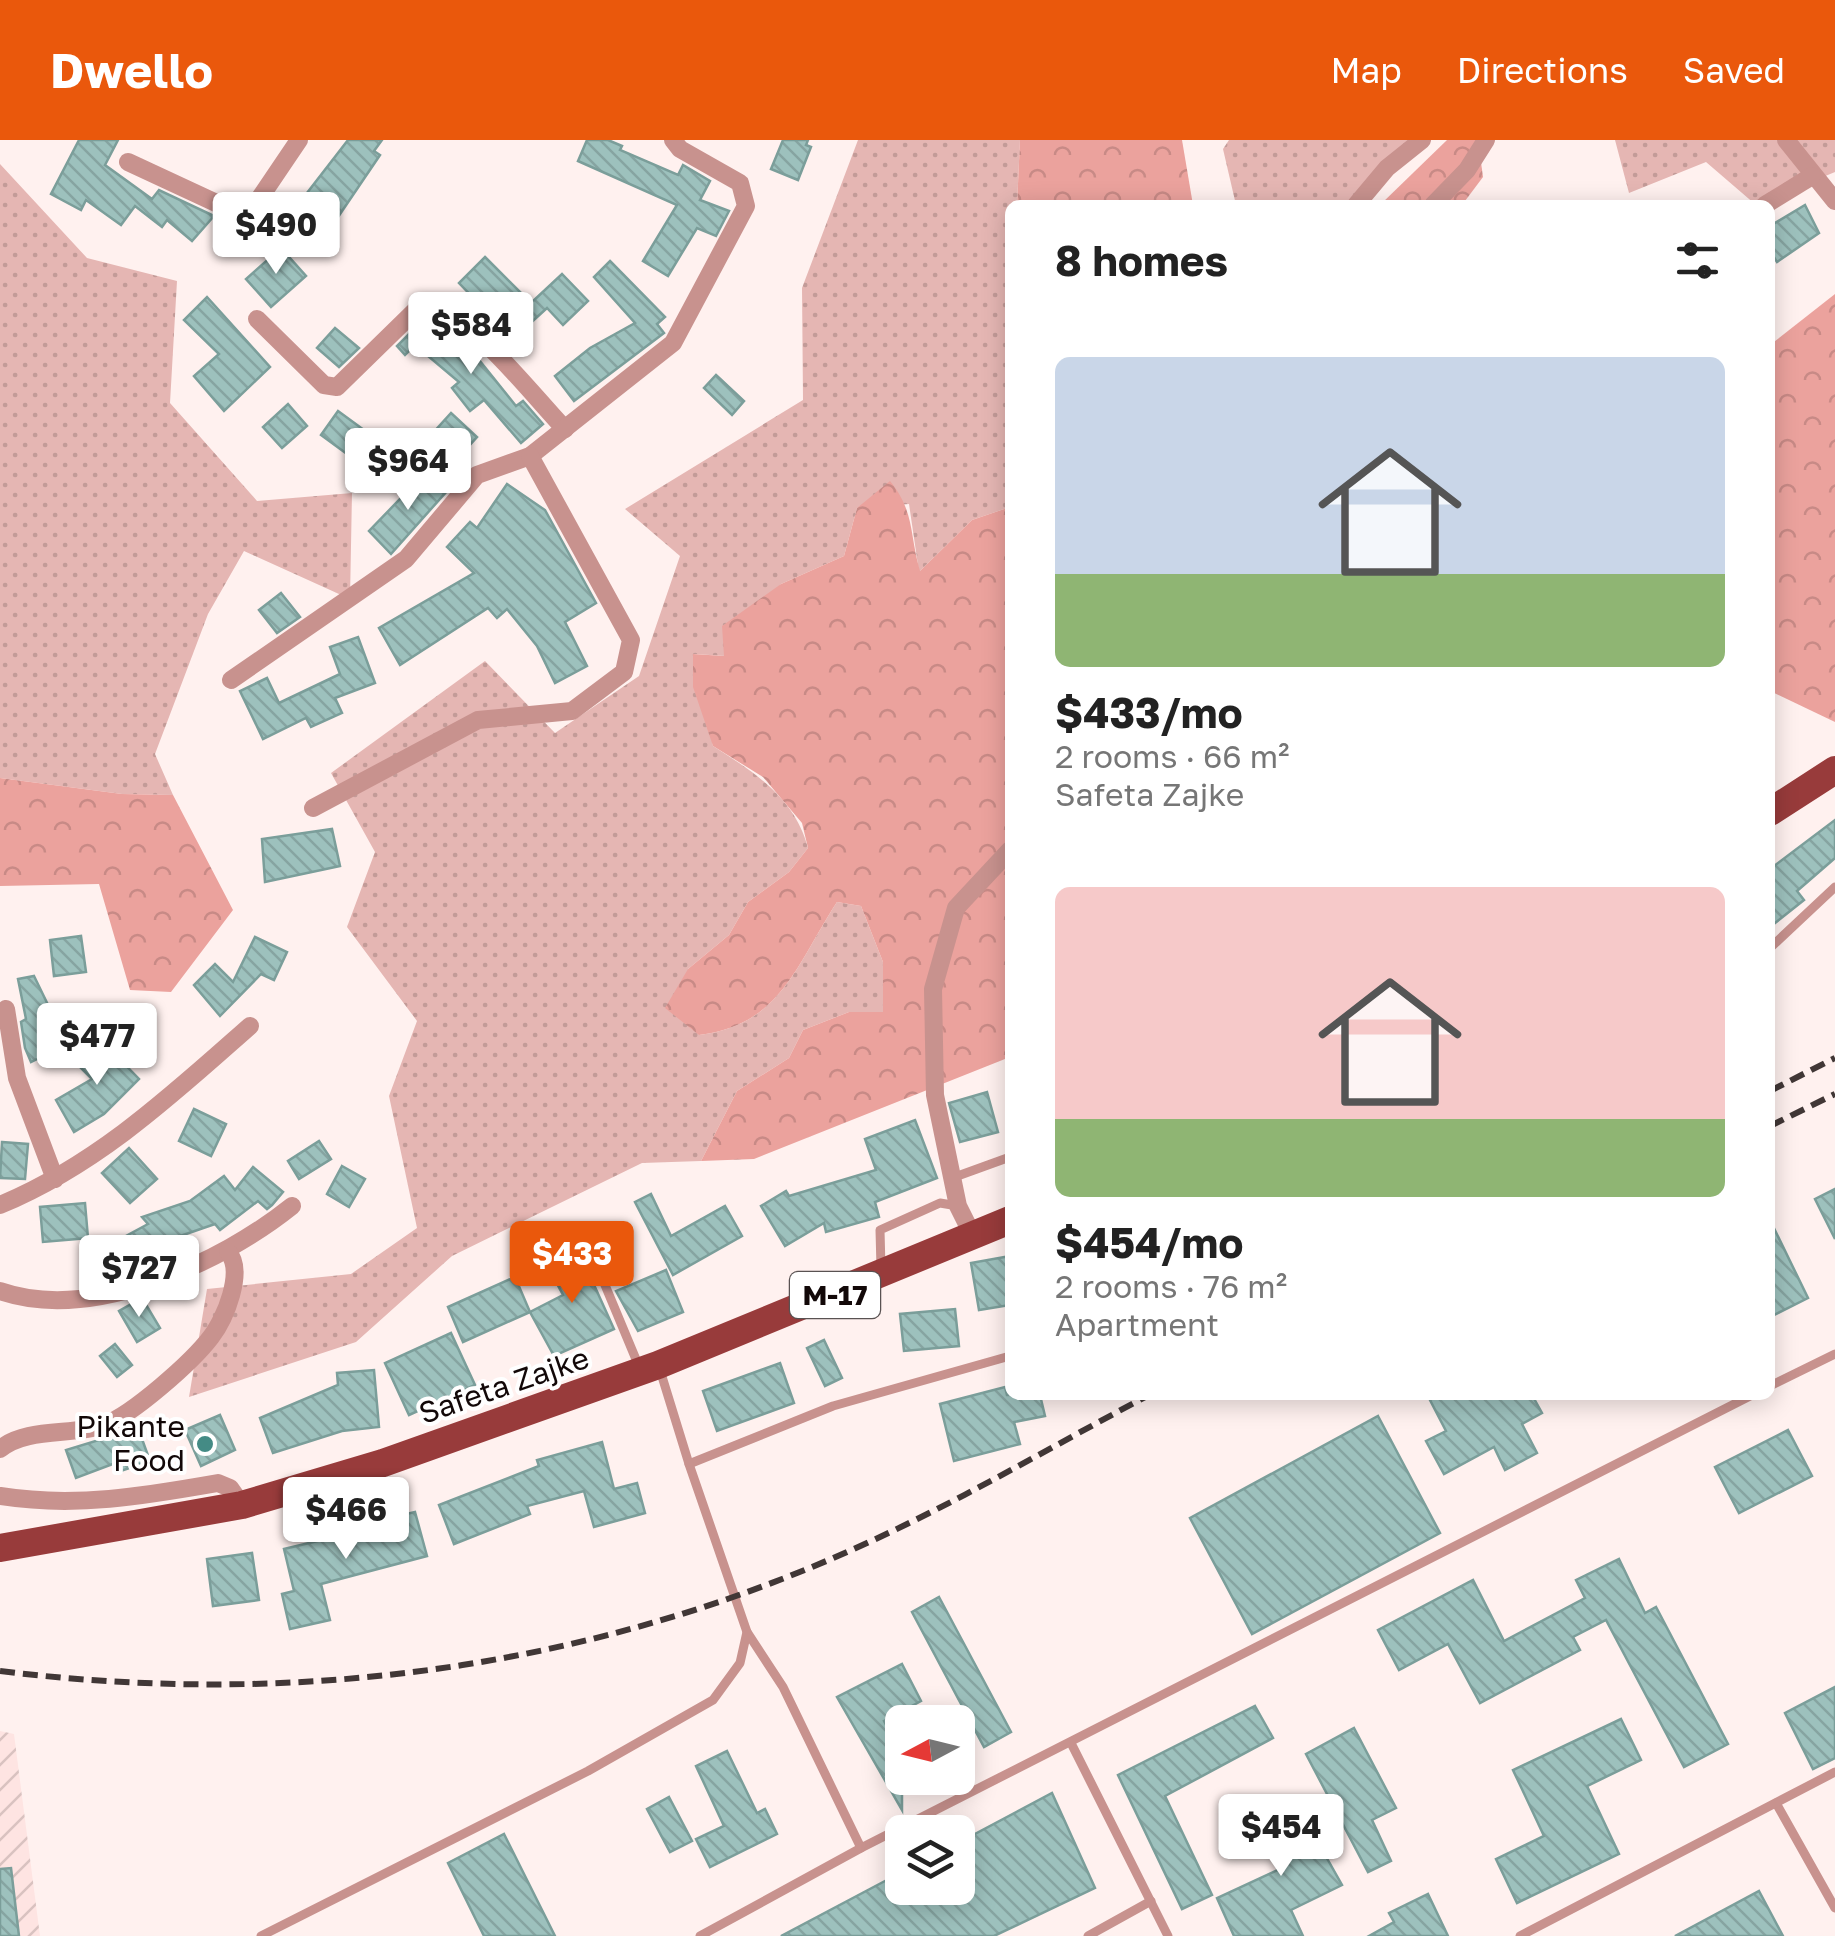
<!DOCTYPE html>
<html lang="en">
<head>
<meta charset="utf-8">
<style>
  :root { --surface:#fff; --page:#f2f2f2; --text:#222; --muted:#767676; --accent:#ea580c }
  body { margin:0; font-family:"Golos Text",sans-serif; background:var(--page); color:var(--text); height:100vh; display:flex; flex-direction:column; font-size:38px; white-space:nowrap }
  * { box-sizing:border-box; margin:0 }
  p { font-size:32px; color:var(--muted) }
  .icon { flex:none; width:55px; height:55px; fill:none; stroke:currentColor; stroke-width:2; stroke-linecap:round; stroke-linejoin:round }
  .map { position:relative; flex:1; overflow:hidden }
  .drawer { position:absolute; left:1005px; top:60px; width:770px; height:1200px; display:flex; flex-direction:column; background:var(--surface); border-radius:15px; box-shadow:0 5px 25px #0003 }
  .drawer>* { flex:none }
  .needle { width:65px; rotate:263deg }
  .tools { position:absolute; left:885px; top:1565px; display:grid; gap:20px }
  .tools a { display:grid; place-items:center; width:90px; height:90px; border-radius:15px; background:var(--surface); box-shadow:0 5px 25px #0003; font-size:50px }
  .price { position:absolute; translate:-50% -85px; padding:0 22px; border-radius:10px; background:#fff; color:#222; font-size:32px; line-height:65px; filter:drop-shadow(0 2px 5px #0008) }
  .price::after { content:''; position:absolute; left:50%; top:60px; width:30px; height:22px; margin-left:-15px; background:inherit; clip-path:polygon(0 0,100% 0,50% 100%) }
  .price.on { background:var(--accent); color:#fff }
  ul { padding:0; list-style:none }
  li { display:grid; align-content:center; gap:20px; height:530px; padding:0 50px }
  li span { display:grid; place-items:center; height:310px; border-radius:15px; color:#555 }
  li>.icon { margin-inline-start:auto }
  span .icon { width:180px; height:180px; fill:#fffc; stroke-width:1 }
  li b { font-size:42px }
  h2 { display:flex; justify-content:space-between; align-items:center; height:120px; padding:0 50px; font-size:42px }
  header { display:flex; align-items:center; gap:60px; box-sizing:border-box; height:140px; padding:0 50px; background:var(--accent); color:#fff }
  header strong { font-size:48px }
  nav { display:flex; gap:55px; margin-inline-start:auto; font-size:35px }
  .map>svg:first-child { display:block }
  .industrial { fill:url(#industrial-furrows) }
  .grass { fill:url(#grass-dots) }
  .forest { fill:url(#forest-crowns) }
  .building { fill:url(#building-back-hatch); stroke:#7b9e9a; stroke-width:2.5 }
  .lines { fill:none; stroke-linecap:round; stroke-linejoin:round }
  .service { stroke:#c8928e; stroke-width:9 }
  .minor { stroke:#c8928e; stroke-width:18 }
  .primary { stroke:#983b3b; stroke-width:28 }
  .rail { stroke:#413736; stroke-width:6; stroke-dasharray:15 8; stroke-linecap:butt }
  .poi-dot { fill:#448b85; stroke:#fff; stroke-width:4 }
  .labels { text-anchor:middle; stroke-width:8; stroke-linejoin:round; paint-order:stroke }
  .shield { fill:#fff; stroke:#595252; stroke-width:2.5 }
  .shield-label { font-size:28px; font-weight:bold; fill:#120808 }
  .street-label { font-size:30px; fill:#120808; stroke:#fff }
  .poi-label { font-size:30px; fill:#120808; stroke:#fff; text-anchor:end }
</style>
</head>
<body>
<header>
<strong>Dwello</strong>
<nav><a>Map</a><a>Directions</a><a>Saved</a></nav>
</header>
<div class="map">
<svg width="1835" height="1796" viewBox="0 0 1835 1796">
  <defs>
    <pattern id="industrial-furrows" width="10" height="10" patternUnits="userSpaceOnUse" patternTransform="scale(2.5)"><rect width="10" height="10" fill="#fee4e2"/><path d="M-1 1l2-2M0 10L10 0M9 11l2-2" fill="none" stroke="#d9c2c0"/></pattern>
    <pattern id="grass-dots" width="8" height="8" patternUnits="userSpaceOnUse" patternTransform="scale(2.5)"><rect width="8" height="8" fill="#e5b6b3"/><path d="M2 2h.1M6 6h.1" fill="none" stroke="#c39b98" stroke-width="1.8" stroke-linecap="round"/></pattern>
    <pattern id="forest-crowns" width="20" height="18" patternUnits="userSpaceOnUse" patternTransform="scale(2.5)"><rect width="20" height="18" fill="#eba29d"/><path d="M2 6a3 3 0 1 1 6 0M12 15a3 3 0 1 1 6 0" fill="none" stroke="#c88a86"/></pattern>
    <pattern id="building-back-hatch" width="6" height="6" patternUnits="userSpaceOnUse" patternTransform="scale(2.5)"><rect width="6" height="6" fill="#9dc1bd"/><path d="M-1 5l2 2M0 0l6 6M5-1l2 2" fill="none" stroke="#86a4a1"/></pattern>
  </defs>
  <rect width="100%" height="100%" fill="#fff1ef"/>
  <polygon class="industrial" points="0,1591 14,1594 40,1796 0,1796"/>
  <g class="grass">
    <path d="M858 0H1020L1017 65H1010V367L972 380 919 432 909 364 857 368 844 416 781 444 725 516 694 514 713 606C754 632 795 658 808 708L789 732 748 762 729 795 688 829 699 895C781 885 796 825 837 762L861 766 883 822 884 872H849L803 890 789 918 737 951 701 1021 642 1023 452 1116 356 1202 189 1257 207 1149 351 1134 417 1088 389 956 417 881 347 787 375 712 331 633 485 521 555 593 639 536 680 416 625 369 803 260 802 148Z"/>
    <polygon points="1229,0 1422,0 1356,65 1236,65 1223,9"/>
    <polygon points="1615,0 1835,0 1835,32 1756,65 1706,22 1629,53"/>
    <polygon points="0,24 87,118 177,141 170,263 257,361 352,353 350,459 244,411 208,474 155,614 173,655 122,654 0,638"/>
  </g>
  <g class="forest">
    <polygon points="1020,0 1182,0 1193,65 1017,65"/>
    <polygon points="1447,0 1478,0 1483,37 1462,65 1380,65"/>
    <polygon points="1835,154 1835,582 1770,551 1770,205"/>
    <path d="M890 341C915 372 909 393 920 431L972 380 1010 367V917L754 1019 701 1021 737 951 789 918 803 890 849 872H883V822L861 766 837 762C796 825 781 885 699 895L665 868 688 829 729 795 748 762 789 732 808 708 802 683 763 637 713 606 693 547V514L724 516 722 486 781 444 844 416 857 368Z"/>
    <polygon points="0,638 122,654 173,655 233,770 171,852 130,850 99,744 0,746"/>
  </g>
  <g class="building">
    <polygon points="79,0 118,0 105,25 152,59 159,50 214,76 192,101 167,80 162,87 135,66 121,85 86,60 81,70 51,54"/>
    <polygon points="348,0 382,0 374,11 380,15 332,86 328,83 307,101 294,85 311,70 300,62"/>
    <polygon points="587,0 608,0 622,6 620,10 678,35 683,25 710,41 700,60 729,71 716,96 697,88 668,136 643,121 677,65 578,21"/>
    <polygon points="783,0 808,0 806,5 811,7 798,40 771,29"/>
    <polygon points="1805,65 1819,93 1777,122 1770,111 1770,86"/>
    <polygon points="281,108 306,136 271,167 246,139"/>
    <polygon points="485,117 531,163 562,134 588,161 563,185 547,168 513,199 459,143"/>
    <polygon points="610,121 665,177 657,184 664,193 574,261 555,236 590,208 635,183 594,137"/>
    <polygon points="207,157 270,227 224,271 194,236 219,214 184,180"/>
    <polygon points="426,177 471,210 516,266 523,261 543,284 521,303 484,260 470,271 452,248 459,242 415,205 405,215 397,206"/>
    <polygon points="335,188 359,208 339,227 317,208"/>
    <polygon points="716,235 744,261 732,275 704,248"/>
    <polygon points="288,264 307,286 282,308 263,287"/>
    <polygon points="338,271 364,290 347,314 321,295"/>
    <polygon points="451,273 477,297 458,318 432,294"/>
    <polygon points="426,332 447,351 391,414 369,391"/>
    <polygon points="507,344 545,370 596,463 565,482 587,526 555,543 537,506 507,469 497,478 488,468 400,525 379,488 474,433 447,407 470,382 477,388"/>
    <polygon points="281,453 300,477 277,493 259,470"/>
    <polygon points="358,497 375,543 335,558 342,573 311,587 306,578 263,599 240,551 267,538 279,563 340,534 330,507"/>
    <polygon points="1835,680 1835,718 1797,751 1804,760 1770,787 1770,729"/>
    <polygon points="332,689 340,726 265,742 262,699"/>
    <polygon points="81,796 86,832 54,836 50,800"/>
    <polygon points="255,797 287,812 274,840 261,834 220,876 194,845 215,824 233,842"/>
    <polygon points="34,836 67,904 31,922 25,908 21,882 26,879 18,839"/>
    <polygon points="102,901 139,939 104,974 74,992 56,960 92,939 78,925"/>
    <polygon points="987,952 998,992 960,1002 949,963"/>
    <polygon points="194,969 226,984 211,1016 179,1001"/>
    <polygon points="915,980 937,1038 875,1062 879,1077 826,1092 824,1083 785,1106 761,1066 786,1051 789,1056 876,1030 865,999"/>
    <polygon points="319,1001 331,1019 299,1039 288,1021"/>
    <polygon points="2,1002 28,1004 25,1039 0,1038"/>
    <polygon points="129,1008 157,1039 130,1063 102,1033"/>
    <polygon points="342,1026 365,1039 349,1067 327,1054"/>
    <polygon points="253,1027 283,1052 272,1065 267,1069 258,1061 220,1090 215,1084 157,1104 162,1113 141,1124 126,1096 148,1084 142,1077 190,1061 224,1036 235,1050"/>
    <polygon points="1835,1049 1835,1099 1815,1059"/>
    <polygon points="651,1054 671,1096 725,1066 742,1096 673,1135 635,1062"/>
    <polygon points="85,1063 88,1098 43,1102 40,1067"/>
    <polygon points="1770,1080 1808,1158 1770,1177"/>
    <polygon points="576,1105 614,1189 554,1216 530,1172 563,1155 545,1121"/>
    <polygon points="1010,1116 1010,1165 979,1170 971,1123"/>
    <polygon points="666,1130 683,1172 638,1191 616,1151"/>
    <polygon points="515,1137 530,1172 463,1202 448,1167"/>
    <polygon points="142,1158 160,1188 137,1202 119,1171"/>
    <polygon points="955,1169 959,1206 904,1211 900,1174"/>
    <polygon points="451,1193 475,1245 409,1275 385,1223"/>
    <polygon points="824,1200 842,1238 825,1246 807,1208"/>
    <polygon points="115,1204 132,1225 117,1237 100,1216"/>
    <polygon points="780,1223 794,1263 717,1291 703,1251"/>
    <polygon points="374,1230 379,1287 342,1291 273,1313 260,1278 338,1245 337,1233"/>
    <polygon points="1005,1247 1007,1255 1040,1255 1045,1276 1014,1282 1020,1304 954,1321 940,1264"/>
    <polygon points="1440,1255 1532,1255 1542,1273 1522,1284 1537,1313 1505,1330 1494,1307 1444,1334 1426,1301 1446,1291 1430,1260"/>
    <polygon points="220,1275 235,1310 201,1326 185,1290"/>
    <polygon points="1378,1276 1440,1393 1252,1494 1190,1378"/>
    <polygon points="138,1288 150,1321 121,1331 118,1322 76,1338 66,1310"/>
    <polygon points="1788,1290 1812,1336 1739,1373 1715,1327"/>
    <polygon points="602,1302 614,1349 637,1343 645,1373 594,1387 584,1351 527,1366 530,1374 454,1404 439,1365 539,1326 537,1320"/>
    <polygon points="415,1372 427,1416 321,1444 330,1480 290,1489 282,1454 294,1451 284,1409 330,1398 328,1392"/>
    <polygon points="252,1413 259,1460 213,1466 207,1419"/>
    <polygon points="1619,1419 1645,1473 1656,1467 1728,1604 1684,1627 1606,1480 1573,1497 1580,1510 1480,1563 1448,1504 1399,1530 1378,1490 1473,1440 1504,1501 1585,1458 1576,1440"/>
    <polygon points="939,1457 1011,1592 984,1607 912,1472"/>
    <polygon points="902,1524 921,1561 884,1581 902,1615 902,1638 932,1638 902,1654 902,1670 837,1557"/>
    <polygon points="1835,1547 1835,1618 1813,1629 1785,1573"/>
    <polygon points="1255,1566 1273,1598 1165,1656 1212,1755 1182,1769 1118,1635"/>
    <polygon points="1621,1579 1641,1620 1587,1646 1619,1714 1517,1763 1496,1719 1544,1696 1513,1630"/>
    <polygon points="1354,1588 1396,1668 1372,1680 1391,1721 1368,1732 1306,1614"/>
    <polygon points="727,1611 757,1673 765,1669 777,1694 710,1727 696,1699 724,1686 696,1626"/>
    <polygon points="1052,1653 1095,1748 994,1796 781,1796 902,1732 902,1748 958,1748 958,1703"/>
    <polygon points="669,1657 692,1701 670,1712 647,1669"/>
    <polygon points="1294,1660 1342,1745 1291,1770 1303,1796 1234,1796 1217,1758 1282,1728 1256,1682"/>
    <polygon points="504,1694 555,1796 484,1796 448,1723"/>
    <polygon points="11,1728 19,1796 0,1796 0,1729"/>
    <polygon points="1759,1751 1783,1796 1675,1796"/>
    <polygon points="1428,1754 1448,1796 1369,1796 1394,1782 1389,1773"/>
  </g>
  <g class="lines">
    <g class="service">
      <polyline points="1770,808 1835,747"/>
      <polyline points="952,1038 1010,1017"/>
      <polyline points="881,1128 880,1090 940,1063 958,1066"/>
      <polyline points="600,1133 640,1229"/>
      <polyline points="660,1230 689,1324 833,1266 1010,1216"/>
      <polyline points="1770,1246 1835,1214"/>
      <polyline points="689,1324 747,1492 783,1547 861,1708"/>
      <polyline points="1072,1605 1168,1796"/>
      <polyline points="1776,1663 1835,1768"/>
      <polyline points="261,1796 588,1631 713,1560 740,1523 747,1492"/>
      <polyline points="700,1796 861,1708 1752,1255"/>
      <polyline points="1088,1796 1151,1761"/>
      <polyline points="1520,1796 1835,1632"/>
    </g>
    <g class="minor">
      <polyline points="1786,0 1835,61"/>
      <polyline points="128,22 242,75 251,71 299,0"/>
      <polyline points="1356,65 1387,28 1422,0"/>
      <polyline points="1433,65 1467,30 1486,0"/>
      <polyline points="1765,65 1812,36"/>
      <path d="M257 179 324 245 337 247 423 163C467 169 533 256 565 289"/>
      <polyline points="231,540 406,419 477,335 530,316 673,203 746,66 740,43 680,9 673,0"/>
      <polyline points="313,668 478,580 572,571 624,532 631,500 530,316"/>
      <polyline points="6,869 17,938 55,1039"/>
      <path d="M0 1065C97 1025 173 954 250 886"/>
      <polyline points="974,1098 958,1066 935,955 933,849 956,768 1010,710"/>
      <path d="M0 1151C92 1183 221 1123 292 1066"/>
      <path d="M0 1309C27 1287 72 1296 104 1285 132 1275 192 1222 211 1197 225 1179 245 1131 228 1112"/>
      <path d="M0 1356C75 1368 144 1356 218 1343L230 1348 242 1365"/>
    </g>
    <g class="primary">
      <polyline points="1770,672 1835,630"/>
      <polyline points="0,1408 242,1365 383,1323 658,1225 1010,1080"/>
    </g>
    <g class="rail">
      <polyline points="1770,951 1835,918"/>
      <polyline points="1770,986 1835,954"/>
      <path d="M0 1531C303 1569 603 1527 880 1397 972 1354 1060 1302 1149 1255"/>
    </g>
  </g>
  <circle class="poi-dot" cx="205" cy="1304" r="10"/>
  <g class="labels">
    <rect class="shield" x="790" y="1132" width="90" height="46" rx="8"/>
    <g class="shield-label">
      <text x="835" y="1165">M-17</text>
    </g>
    <g class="street-label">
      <text transform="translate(504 1246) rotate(-19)" y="10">Safeta Zajke</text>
    </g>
    <g class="poi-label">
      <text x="185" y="1297">Pikante<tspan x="185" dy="34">Food</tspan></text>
    </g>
  </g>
</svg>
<div class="tools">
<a><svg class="needle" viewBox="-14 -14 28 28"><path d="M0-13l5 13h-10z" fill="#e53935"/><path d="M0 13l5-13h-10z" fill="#767676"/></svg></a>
<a><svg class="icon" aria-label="layers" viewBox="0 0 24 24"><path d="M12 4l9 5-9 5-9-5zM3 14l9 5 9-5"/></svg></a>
</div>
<b class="price" style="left:276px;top:137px">$490</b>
<b class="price" style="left:471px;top:237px">$584</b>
<b class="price" style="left:408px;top:373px">$964</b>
<b class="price" style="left:97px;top:948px">$477</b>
<b class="price on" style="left:572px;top:1166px">$433</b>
<b class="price" style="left:139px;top:1180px">$727</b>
<b class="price" style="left:346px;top:1422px">$466</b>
<b class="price" style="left:1281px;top:1739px">$454</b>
<section class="drawer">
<h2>8 homes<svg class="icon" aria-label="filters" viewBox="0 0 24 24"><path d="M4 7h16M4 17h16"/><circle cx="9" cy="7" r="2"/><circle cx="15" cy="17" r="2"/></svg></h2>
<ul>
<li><span style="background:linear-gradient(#c9d6e8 70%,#8fb573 0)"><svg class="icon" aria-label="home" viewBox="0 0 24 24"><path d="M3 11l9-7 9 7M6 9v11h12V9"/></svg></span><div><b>$433/mo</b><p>2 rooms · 66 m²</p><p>Safeta Zajke</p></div></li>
<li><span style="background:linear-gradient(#f6c9c9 75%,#8fb573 0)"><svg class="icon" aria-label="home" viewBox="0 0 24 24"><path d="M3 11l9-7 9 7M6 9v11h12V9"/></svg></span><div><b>$454/mo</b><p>2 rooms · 76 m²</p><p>Apartment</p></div></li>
</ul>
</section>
</div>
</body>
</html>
